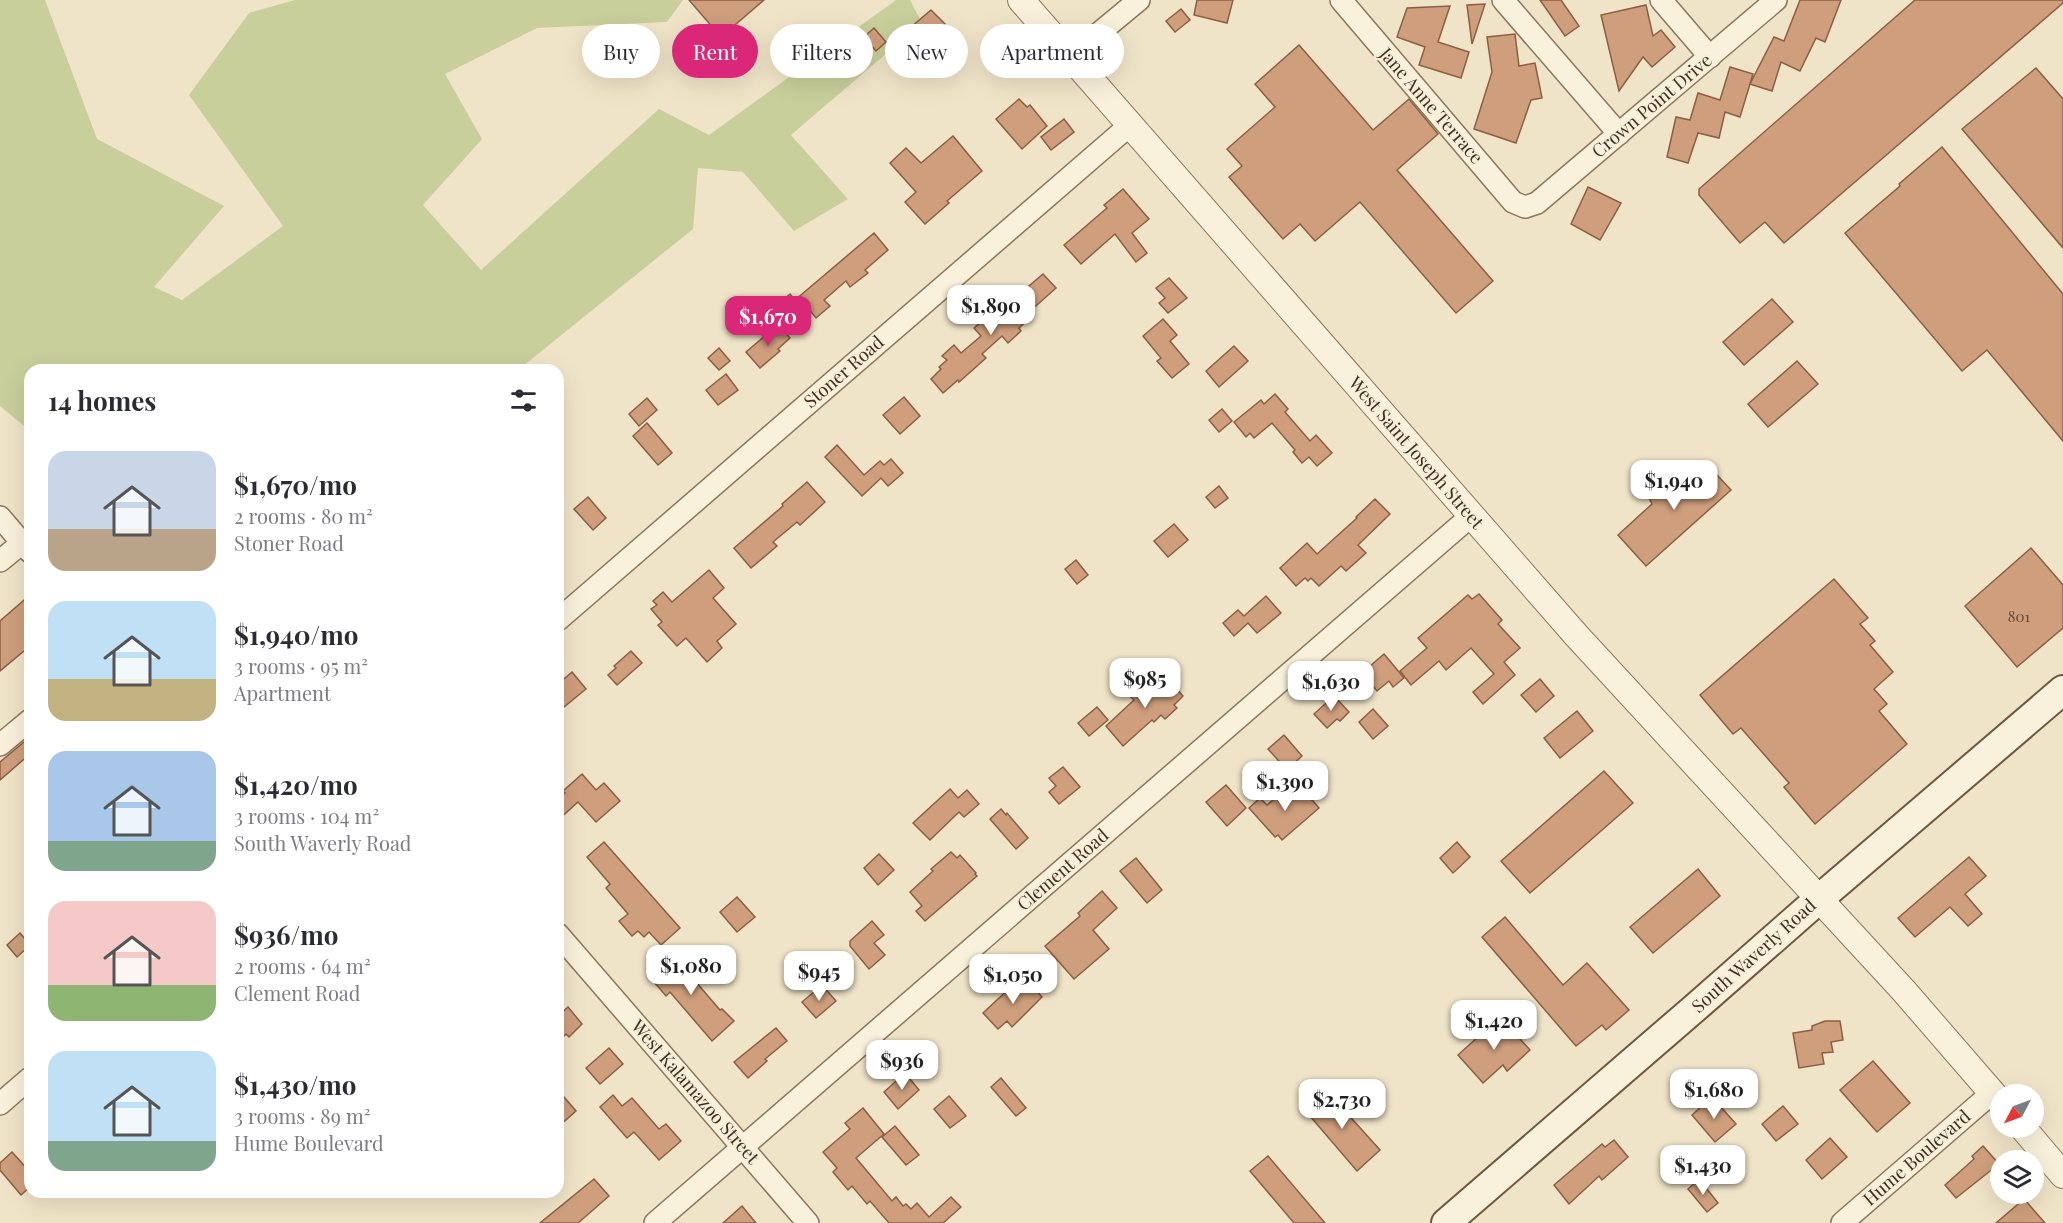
<!DOCTYPE html>
<html lang="en">
<head>
<meta charset="utf-8">
<style>
  :root { --surface:#fff; --page:#f7f7f7; --text:#2b2b33; --muted:#7c7c81; --accent:#db2777 }
  body { margin:0; font-family:"Playfair Display",serif; background:var(--page); color:var(--text); height:100vh; display:flex; flex-direction:column; font-size:22px; white-space:nowrap }
  * { box-sizing:border-box; margin:0 }
  p { font-size:20px; color:var(--muted) }
  .icon { flex:none; width:33px; height:33px; fill:none; stroke:currentColor; stroke-width:2; stroke-linecap:round; stroke-linejoin:round }
  .map { position:relative; flex:1; overflow:hidden }
  .side { position:absolute; left:24px; top:364px; width:540px; height:834px; display:flex; flex-direction:column; background:var(--surface); border-radius:18px; box-shadow:0 6px 24px #0002 }
  .side>* { flex:none }
  .banner { position:absolute; left:582px; top:24px; width:570px; height:54px; display:flex; gap:12px }
  .needle { width:39px; rotate:229deg }
  .controls { position:absolute; left:1990px; top:1084px; display:grid; gap:12px }
  .controls a { display:grid; place-items:center; width:54px; height:54px; border-radius:50%; background:var(--surface); box-shadow:0 6px 24px #0002; font-size:30px }
  .price { position:absolute; translate:-50% -51px; padding:0 14px; border-radius:12px; background:#fff; color:#222; font-size:20px; line-height:39px; filter:drop-shadow(0 2px 3px #0008) }
  .price::after { content:''; position:absolute; left:50%; top:36px; width:18px; height:14px; margin-left:-9px; background:inherit; clip-path:polygon(0 0,100% 0,50% 100%) }
  .price.active { background:var(--accent); color:#fff }
  ul { padding:0; list-style:none }
  li { display:flex; align-items:center; gap:18px; height:150px; padding:0 24px }
  li span { display:grid; place-items:center; flex:none; width:168px; height:120px; border-radius:18px; color:#555 }
  li>.icon { margin-inline-start:auto }
  span .icon { width:72px; height:72px; fill:#fffc; stroke-width:1 }
  li b { font-size:26px }
  h2 { display:flex; justify-content:space-between; align-items:center; height:72px; padding:0 24px; font-size:26px }
  .pill { padding:0 21px; border-radius:27px; background:var(--surface); box-shadow:0 6px 24px #0002; font-size:21px; line-height:54px }
  .pill.active { background:var(--accent); color:#fff }
  .map>svg:first-child { display:block }
  .green { fill:#c9cf9b }
  .building { fill:#cf9f7d; stroke:#8d5f41; stroke-width:1.5 }
  .lines { fill:none; stroke-linecap:round; stroke-linejoin:round }
  .minor-casing { stroke:#8d765c; stroke-width:24 }
  .tertiary-casing { stroke:#8d765c; stroke-width:28 }
  .secondary-casing { stroke:#6f573f; stroke-width:32 }
  .minor { stroke:#faf1dc; stroke-width:21 }
  .tertiary { stroke:#faf1dc; stroke-width:26 }
  .secondary { stroke:#faf1dc; stroke-width:28 }
  .labels { text-anchor:middle; stroke-width:4.5; stroke-linejoin:round; paint-order:stroke }
  .number-label { font-size:15px; fill:#624a37 }
  .street-label { font-size:18px; fill:#3d2e20; stroke:#f7eed8 }
</style>
</head>
<body>
<div class="map">
<svg width="2063" height="1223" viewBox="0 0 2063 1223">
  <rect width="100%" height="100%" fill="#f0e4c8"/>
  <polygon class="green" points="0,0 45,0 97,139 224,206 154,287 182,300 283,226 189,95 249,13 295,0 683,0 667,22 537,28 445,74 482,139 423,205 481,270 659,109 709,135 896,0 910,0 922,23 791,135 848,199 794,231 743,172 698,168 693,229 518,370 30,370 30,431 0,406"/>
  <g class="building">
    <polygon points="689,0 764,0 721,37"/>
    <polygon points="1197,0 1233,0 1227,23 1194,15"/>
    <polygon points="1540,0 1561,0 1579,26 1565,36"/>
    <polygon points="1800,0 1841,0 1825,42 1816,38 1800,71 1781,62 1772,91 1750,84 1774,37 1784,41"/>
    <polygon points="1915,0 2063,0 2063,3 1784,243 1765,222 1740,243 1699,195 1699,189"/>
    <polygon points="1485,4 1472,44 1467,5"/>
    <polygon points="1646,5 1653,36 1661,30 1675,47 1652,67 1643,57 1619,91 1601,15"/>
    <polygon points="1450,6 1438,42 1469,52 1461,78 1419,65 1425,47 1397,37 1407,8"/>
    <polygon points="1181,9 1190,20 1175,32 1166,21"/>
    <polygon points="931,10 945,24 918,48 904,33"/>
    <polygon points="874,28 886,42 876,51 864,37"/>
    <polygon points="1515,34 1519,66 1535,63 1542,98 1531,100 1516,143 1474,129 1492,72 1487,37"/>
    <polygon points="1299,45 1373,130 1409,99 1438,134 1397,170 1493,281 1456,313 1360,202 1315,241 1300,224 1283,239 1229,177 1242,166 1227,149 1275,107 1255,84"/>
    <polygon points="1730,67 1753,74 1740,117 1725,112 1719,138 1698,133 1688,163 1667,157 1676,117 1690,120 1698,93 1720,100"/>
    <polygon points="2036,68 2063,99 2063,248 1962,129"/>
    <polygon points="1019,99 1027,107 1030,105 1047,126 1022,149 996,119"/>
    <polygon points="1064,119 1074,132 1051,150 1041,137"/>
    <polygon points="953,136 982,171 947,201 949,203 925,224 905,202 916,192 890,163 906,148 921,163"/>
    <polygon points="1942,147 2063,294 2063,441 1987,350 1962,371 1845,233 1900,186 1899,184"/>
    <polygon points="1588,187 1621,203 1600,240 1571,224"/>
    <polygon points="1123,189 1149,219 1132,233 1147,253 1136,262 1115,234 1081,264 1064,245 1107,208 1104,205"/>
    <polygon points="874,233 888,250 865,270 868,273 850,287 846,281 824,300 830,306 816,318 808,308 790,324 775,307 790,294 795,300"/>
    <polygon points="1043,274 1056,288 1028,313 1031,317 1019,328 1021,331 1008,343 1002,336 982,354 986,358 959,382 958,380 943,393 931,379 941,369 939,367 947,360 942,356 954,345 961,353 981,336 974,328 995,309 1003,317 1027,296 1023,291"/>
    <polygon points="1169,278 1187,298 1168,313 1159,303 1165,298 1156,288"/>
    <polygon points="1772,299 1793,322 1744,365 1723,342"/>
    <polygon points="1163,319 1177,335 1170,341 1189,364 1172,378 1157,361 1161,358 1143,336"/>
    <polygon points="778,325 790,338 778,349 780,351 760,368 746,352"/>
    <polygon points="1234,346 1248,361 1219,387 1206,371"/>
    <polygon points="719,348 730,361 719,370 708,358"/>
    <polygon points="1797,361 1818,384 1768,427 1748,404"/>
    <polygon points="726,374 738,390 718,405 706,390"/>
    <polygon points="1275,394 1288,409 1285,412 1310,441 1316,435 1332,453 1317,466 1309,457 1302,463 1293,452 1295,450 1272,423 1254,438 1250,433 1246,437 1234,422 1261,400 1264,404"/>
    <polygon points="904,397 920,416 900,434 883,415"/>
    <polygon points="647,398 657,410 639,426 629,414"/>
    <polygon points="1222,409 1232,421 1219,432 1209,420"/>
    <polygon points="647,423 672,453 658,465 633,436"/>
    <polygon points="837,445 864,475 880,461 884,465 891,459 903,473 888,486 881,478 862,496 825,457"/>
    <polygon points="1704,461 1731,490 1646,566 1618,535 1652,504 1649,498 1684,466 1690,473"/>
    <polygon points="807,482 825,502 800,525 797,522 773,542 777,546 751,568 734,548 783,506 782,504"/>
    <polygon points="1219,486 1228,498 1215,508 1206,497"/>
    <polygon points="588,497 606,518 593,530 574,509"/>
    <polygon points="1375,499 1390,514 1358,545 1366,553 1346,571 1341,566 1319,586 1311,578 1308,581 1305,578 1296,586 1280,568 1307,543 1317,554 1357,518 1356,517"/>
    <polygon points="1174,524 1188,540 1168,557 1154,541"/>
    <polygon points="2031,548 2063,585 2063,628 2017,667 1965,606"/>
    <polygon points="1076,560 1088,575 1077,584 1065,569"/>
    <polygon points="709,570 724,588 713,598 736,624 717,641 722,648 707,662 686,638 677,646 658,625 662,622 651,609 657,605 653,601 663,592 672,602"/>
    <polygon points="1834,579 1868,618 1860,624 1875,641 1870,645 1893,672 1874,689 1887,704 1879,711 1907,744 1815,824 1784,787 1789,783 1741,728 1733,734 1700,695"/>
    <polygon points="1479,594 1502,620 1498,624 1520,648 1504,662 1515,675 1483,704 1473,692 1494,674 1471,648 1446,670 1439,661 1411,685 1400,671 1427,648 1418,638 1468,595 1472,599"/>
    <polygon points="30,595 30,646 0,671 0,621"/>
    <polygon points="1266,596 1281,613 1257,633 1248,623 1234,636 1223,623 1238,610 1244,616"/>
    <polygon points="631,651 642,663 617,685 608,675 616,668 614,666"/>
    <polygon points="1384,654 1404,678 1393,687 1389,681 1377,691 1362,673"/>
    <polygon points="572,672 586,689 558,712 558,684"/>
    <polygon points="1164,675 1183,696 1174,705 1177,708 1165,719 1161,715 1154,722 1152,720 1123,746 1106,726 1134,700 1129,695 1148,679 1153,685"/>
    <polygon points="1540,679 1554,696 1536,712 1521,695"/>
    <polygon points="1334,696 1349,712 1340,721 1337,719 1327,728 1314,714"/>
    <polygon points="1097,707 1108,720 1089,736 1078,723"/>
    <polygon points="1373,709 1388,726 1373,739 1359,722"/>
    <polygon points="1577,711 1593,731 1560,758 1544,738"/>
    <polygon points="1284,735 1302,756 1287,770 1268,749"/>
    <polygon points="30,737 30,754 0,780 0,762"/>
    <polygon points="1063,767 1080,787 1059,804 1049,792 1056,786 1049,778"/>
    <polygon points="1604,771 1633,803 1530,893 1501,861"/>
    <polygon points="582,774 596,790 604,783 620,801 596,822 578,802 558,820 558,799 565,793 563,791"/>
    <polygon points="1292,784 1302,796 1306,793 1319,808 1282,840 1278,835 1275,837 1249,808 1260,798 1267,805"/>
    <polygon points="1226,785 1246,808 1227,826 1206,802"/>
    <polygon points="950,789 958,798 967,790 979,804 964,817 959,812 930,840 913,823"/>
    <polygon points="1001,809 1006,815 1007,813 1028,838 1016,849 990,819"/>
    <polygon points="604,842 680,928 661,945 649,932 644,937 638,931 632,936 619,921 628,914 606,888 610,884 587,857"/>
    <polygon points="1457,842 1470,857 1453,873 1440,858"/>
    <polygon points="951,852 957,858 960,855 976,873 975,874 977,876 925,921 916,911 922,906 910,892 933,871 931,869"/>
    <polygon points="879,854 894,870 878,885 864,868"/>
    <polygon points="1969,857 1986,876 1965,894 1982,914 1968,926 1950,907 1915,937 1898,918"/>
    <polygon points="1136,858 1162,890 1147,903 1120,871"/>
    <polygon points="1698,869 1720,896 1653,953 1630,927"/>
    <polygon points="1102,891 1117,908 1093,930 1109,949 1074,979 1045,946 1080,916 1078,913"/>
    <polygon points="737,897 755,917 737,932 720,912"/>
    <polygon points="1505,917 1563,985 1587,963 1629,1010 1606,1030 1602,1025 1576,1046 1482,937"/>
    <polygon points="872,921 884,935 874,943 885,955 869,969 850,946 850,941"/>
    <polygon points="20,933 30,945 17,957 7,945"/>
    <polygon points="674,952 692,973 690,975 720,1010 722,1009 734,1021 712,1041 670,992 666,996 655,983 660,979 652,970"/>
    <polygon points="827,960 839,974 828,984 816,969"/>
    <polygon points="1025,978 1042,997 1012,1027 1007,1021 998,1029 983,1013 1011,987 1013,990"/>
    <polygon points="822,985 836,1001 816,1018 802,1002"/>
    <polygon points="568,1007 582,1024 569,1037 566,1034 558,1042 558,1016"/>
    <polygon points="1500,1017 1530,1050 1507,1071 1503,1065 1483,1083 1458,1055"/>
    <polygon points="1825,1021 1840,1021 1843,1040 1831,1042 1833,1052 1822,1053 1824,1064 1799,1068 1793,1033 1812,1030 1812,1026"/>
    <polygon points="776,1028 787,1041 765,1059 767,1061 748,1078 734,1062"/>
    <polygon points="609,1048 623,1064 600,1084 586,1068"/>
    <polygon points="1873,1061 1910,1103 1877,1132 1840,1090"/>
    <polygon points="905,1073 919,1090 898,1109 884,1092"/>
    <polygon points="1001,1078 1026,1108 1016,1116 991,1087"/>
    <polygon points="558,1090 576,1111 558,1127"/>
    <polygon points="1326,1090 1380,1150 1357,1171 1304,1109"/>
    <polygon points="613,1095 622,1106 632,1098 659,1129 666,1124 681,1141 659,1160 634,1132 627,1138 600,1107"/>
    <polygon points="949,1096 966,1116 950,1128 934,1109"/>
    <polygon points="1712,1097 1736,1124 1715,1142 1692,1115"/>
    <polygon points="1783,1106 1798,1124 1776,1141 1762,1124"/>
    <polygon points="863,1108 884,1134 856,1158 892,1201 896,1197 903,1206 906,1204 911,1209 917,1203 929,1217 951,1197 961,1207 943,1223 889,1223 870,1201 867,1204 852,1186 848,1190 833,1172 837,1168 823,1152 850,1129 845,1123"/>
    <polygon points="895,1126 919,1155 906,1165 882,1137"/>
    <polygon points="1830,1138 1847,1157 1822,1179 1806,1160"/>
    <polygon points="1614,1140 1628,1157 1602,1180 1599,1176 1569,1204 1554,1185 1602,1144 1605,1147"/>
    <polygon points="1983,1146 1999,1164 1956,1198 1945,1185 1974,1159 1972,1156"/>
    <polygon points="12,1152 30,1172 30,1187 21,1195 0,1170 0,1163"/>
    <polygon points="1268,1156 1325,1223 1294,1223 1250,1171"/>
    <polygon points="594,1179 609,1196 578,1223 540,1223"/>
    <polygon points="1699,1179 1718,1203 1707,1212 1688,1189"/>
    <polygon points="2024,1199 2045,1223 1996,1223"/>
    <polygon points="742,1206 756,1223 723,1223"/>
  </g>
  <g class="lines">
    <g class="minor-casing">
      <g id="minor">
        <polyline points="1341,0 1513,202 1525,207 1537,203 1776,0"/>
        <polyline points="1503,0 1619,134"/>
        <polyline points="1661,0 1710,57"/>
        <polyline points="1070,57 1139,0"/>
        <polyline points="0,517 30,552"/>
        <polyline points="0,561 22,543"/>
        <polyline points="558,620 1130,125"/>
        <polyline points="0,745 30,720"/>
        <polyline points="558,934 808,1223"/>
        <polyline points="0,1104 30,1078"/>
        <polyline points="655,1223 1471,516"/>
        <polyline points="1842,1223 1992,1093"/>
      </g>
    </g>
    <g class="tertiary-casing">
      <g id="tertiary">
        <polyline points="1021,0 1576,635 1904,991 2001,1103"/>
        <polyline points="2023,1128 2063,1175"/>
      </g>
    </g>
    <g class="secondary-casing">
      <polyline id="secondary" points="1446,1223 1696,1007 1819,899 2063,690"/>
    </g>
    <use href="#minor" class="minor"/>
    <use href="#tertiary" class="tertiary"/>
    <use href="#secondary" class="secondary"/>
  </g>
  <g class="labels">
    <g class="number-label">
      <text x="2019" y="622">801</text>
    </g>
    <g class="street-label">
      <text transform="translate(1431 106) rotate(49)" y="6">Jane Anne Terrace</text>
      <text transform="translate(1652 106) rotate(-40)" y="6">Crown Point Drive</text>
      <text transform="translate(844 372) rotate(-41)" y="6">Stoner Road</text>
      <text transform="translate(1416 453) rotate(49)" y="6">West Saint Joseph Street</text>
      <text transform="translate(1063 870) rotate(-41)" y="6">Clement Road</text>
      <text transform="translate(1754 956) rotate(-42)" y="6">South Waverly Road</text>
      <text transform="translate(695 1092) rotate(49)" y="6">West Kalamazoo Street</text>
      <text transform="translate(1917 1158) rotate(-41)" y="6">Hume Boulevard</text>
    </g>
  </g>
</svg>
<div class="controls">
<a><svg class="needle" viewBox="-14 -14 28 28"><path d="M0-13l5 13h-10z" fill="#e53935"/><path d="M0 13l5-13h-10z" fill="#7c7c81"/></svg></a>
<a><svg class="icon" aria-label="layers" viewBox="0 0 24 24"><path d="M12 4l9 5-9 5-9-5zM3 14l9 5 9-5"/></svg></a>
</div>
<b class="price" style="left:991px;top:336px">$1,890</b>
<b class="price active" style="left:768px;top:347px">$1,670</b>
<b class="price" style="left:1674px;top:511px">$1,940</b>
<b class="price" style="left:1145px;top:709px">$985</b>
<b class="price" style="left:1331px;top:712px">$1,630</b>
<b class="price" style="left:1285px;top:812px">$1,390</b>
<b class="price" style="left:691px;top:996px">$1,080</b>
<b class="price" style="left:819px;top:1002px">$945</b>
<b class="price" style="left:1013px;top:1005px">$1,050</b>
<b class="price" style="left:1494px;top:1051px">$1,420</b>
<b class="price" style="left:902px;top:1091px">$936</b>
<b class="price" style="left:1714px;top:1120px">$1,680</b>
<b class="price" style="left:1342px;top:1130px">$2,730</b>
<b class="price" style="left:1703px;top:1196px">$1,430</b>
<div class="banner">
<a class="pill">Buy</a>
<a class="pill active">Rent</a>
<a class="pill">Filters</a>
<a class="pill">New</a>
<a class="pill">Apartment</a>
</div>
<section class="side">
<h2>14 homes<svg class="icon" aria-label="filters" viewBox="0 0 24 24"><path d="M4 7h16M4 17h16"/><circle cx="9" cy="7" r="2"/><circle cx="15" cy="17" r="2"/></svg></h2>
<ul>
<li><span style="background:linear-gradient(#c9d6e8 65%,#b9a48a 0)"><svg class="icon" aria-label="home" viewBox="0 0 24 24"><path d="M3 11l9-7 9 7M6 9v11h12V9"/></svg></span><div><b>$1,670/mo</b><p>2 rooms · 80 m²</p><p>Stoner Road</p></div></li>
<li><span style="background:linear-gradient(#bfe0f5 65%,#c2b280 0)"><svg class="icon" aria-label="home" viewBox="0 0 24 24"><path d="M3 11l9-7 9 7M6 9v11h12V9"/></svg></span><div><b>$1,940/mo</b><p>3 rooms · 95 m²</p><p>Apartment</p></div></li>
<li><span style="background:linear-gradient(#a9c7e8 75%,#7fa58c 0)"><svg class="icon" aria-label="home" viewBox="0 0 24 24"><path d="M3 11l9-7 9 7M6 9v11h12V9"/></svg></span><div><b>$1,420/mo</b><p>3 rooms · 104 m²</p><p>South Waverly Road</p></div></li>
<li><span style="background:linear-gradient(#f6c9c9 70%,#8fb573 0)"><svg class="icon" aria-label="home" viewBox="0 0 24 24"><path d="M3 11l9-7 9 7M6 9v11h12V9"/></svg></span><div><b>$936/mo</b><p>2 rooms · 64 m²</p><p>Clement Road</p></div></li>
<li><span style="background:linear-gradient(#bfe0f5 75%,#7fa58c 0)"><svg class="icon" aria-label="home" viewBox="0 0 24 24"><path d="M3 11l9-7 9 7M6 9v11h12V9"/></svg></span><div><b>$1,430/mo</b><p>3 rooms · 89 m²</p><p>Hume Boulevard</p></div></li>
</ul>
</section>
</div>
</body>
</html>
